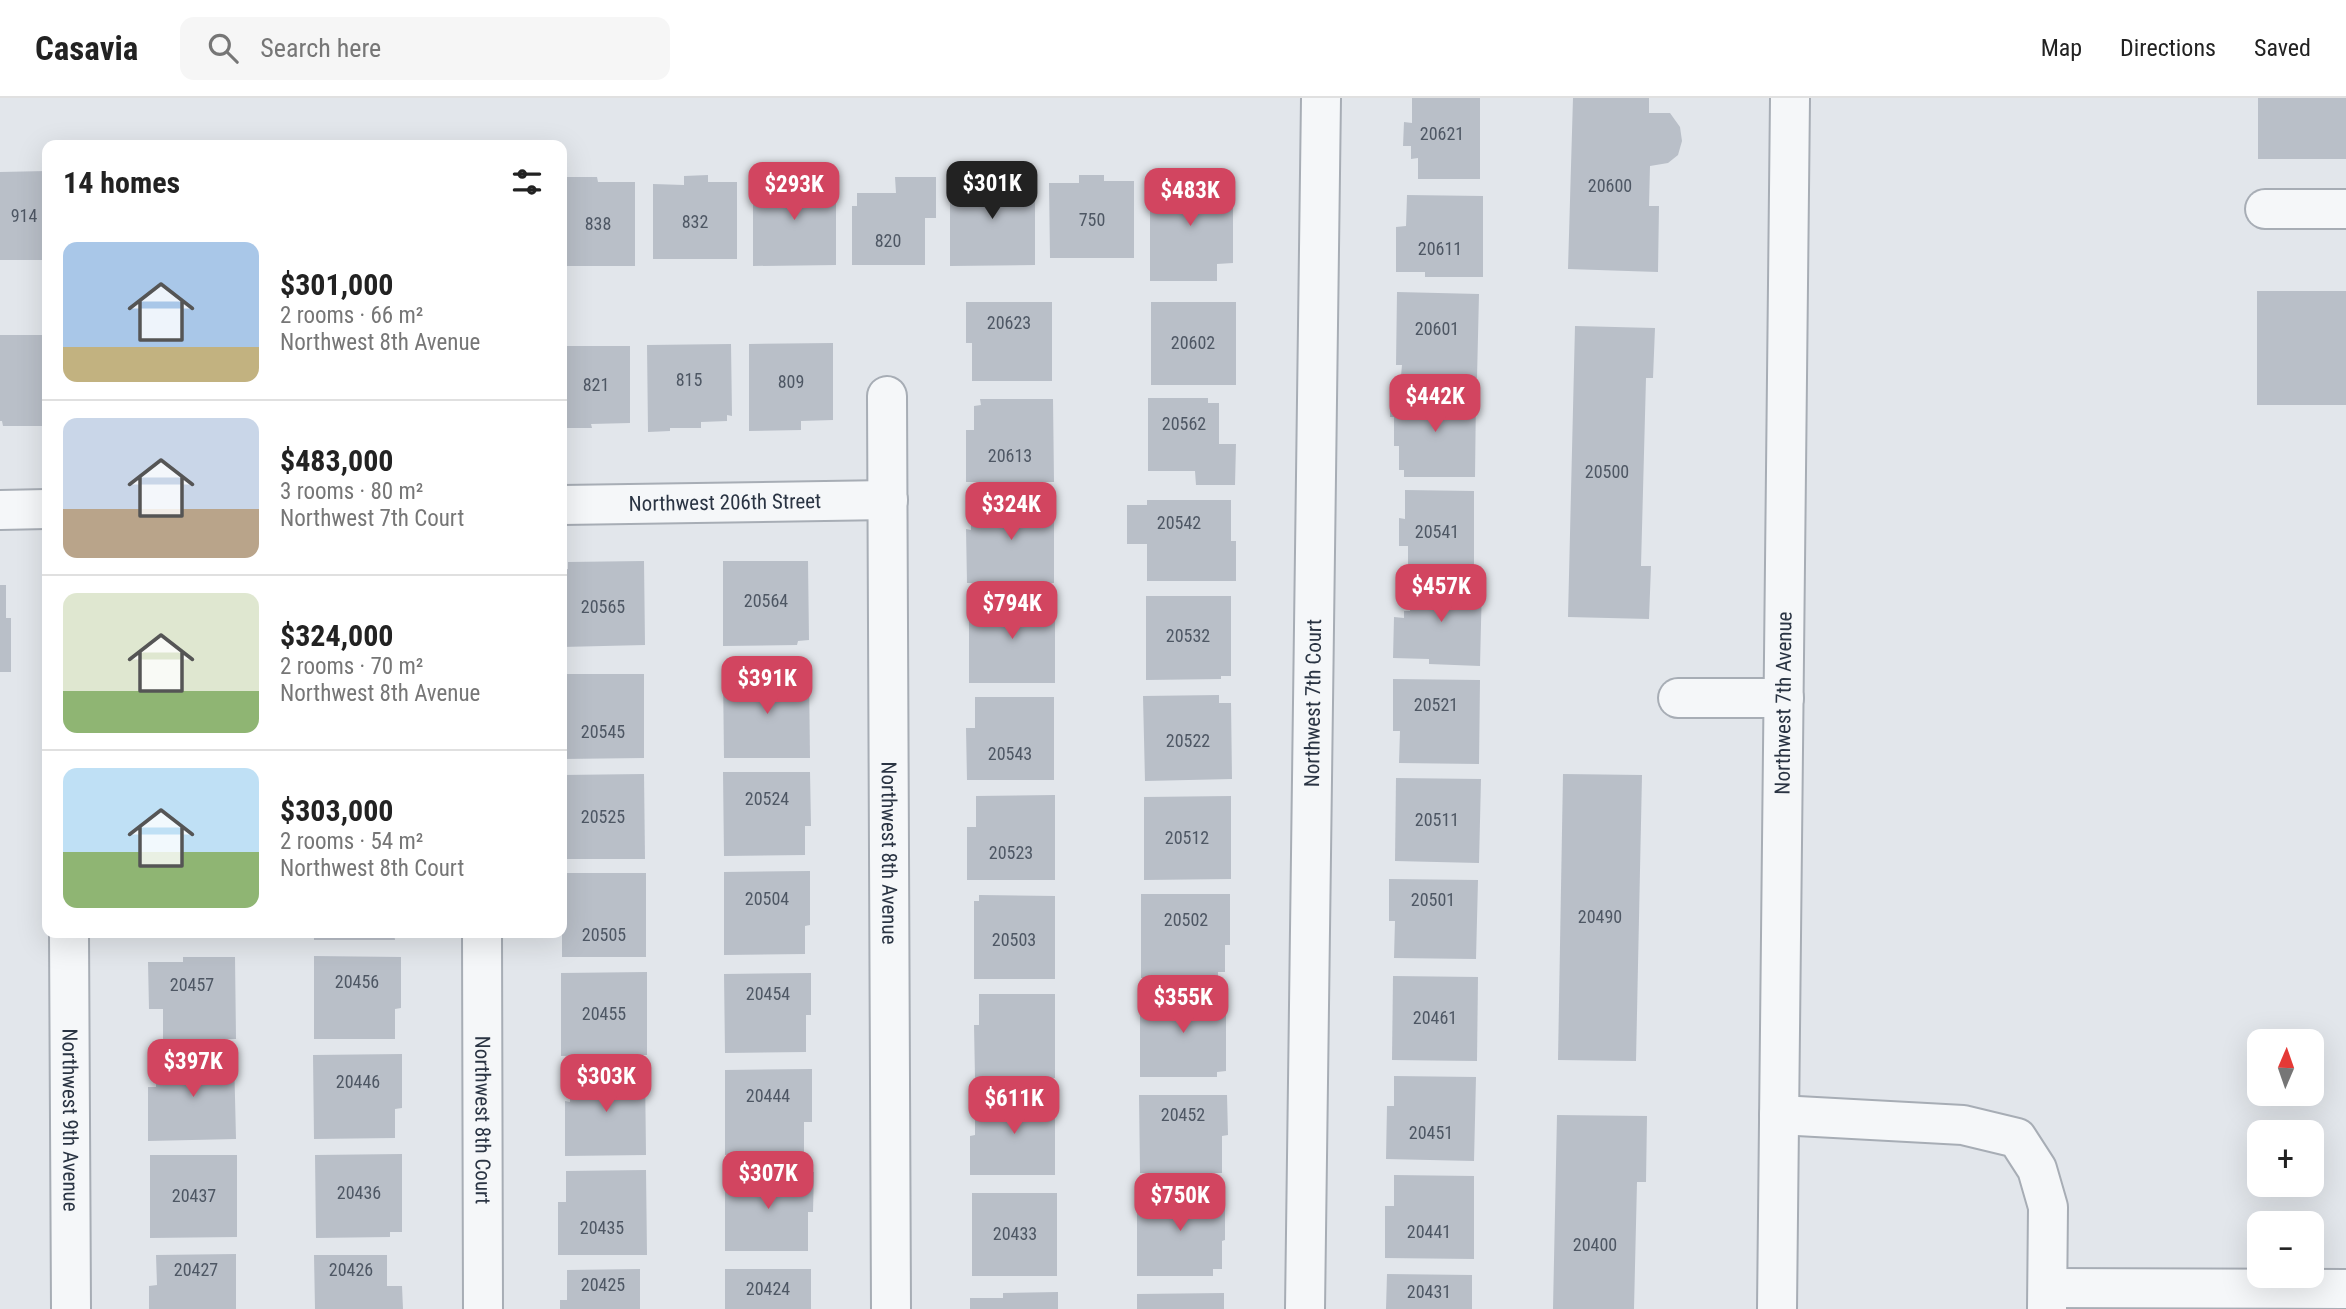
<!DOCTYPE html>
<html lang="en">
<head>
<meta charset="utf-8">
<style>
  :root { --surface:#fff; --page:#f6f6f6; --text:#222; --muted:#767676; --line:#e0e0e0; --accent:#d24560 }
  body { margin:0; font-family:"Roboto Condensed",sans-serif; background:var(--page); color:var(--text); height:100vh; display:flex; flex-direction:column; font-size:26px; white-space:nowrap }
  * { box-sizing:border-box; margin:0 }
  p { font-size:23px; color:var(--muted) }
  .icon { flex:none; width:38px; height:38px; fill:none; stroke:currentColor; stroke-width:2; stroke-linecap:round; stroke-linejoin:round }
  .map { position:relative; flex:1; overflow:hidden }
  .details { position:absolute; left:42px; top:42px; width:525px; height:798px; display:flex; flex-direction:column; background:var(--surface); border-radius:14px; box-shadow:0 7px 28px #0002 }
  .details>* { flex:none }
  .needle { width:46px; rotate:2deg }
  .controls { position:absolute; left:2247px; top:931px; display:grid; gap:14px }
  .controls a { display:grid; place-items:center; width:77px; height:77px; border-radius:14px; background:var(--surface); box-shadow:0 7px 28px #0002; font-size:35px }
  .price { position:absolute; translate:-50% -60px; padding:0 16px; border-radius:14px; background:var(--accent); color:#fff; font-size:23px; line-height:46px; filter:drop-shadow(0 2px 4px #0008) }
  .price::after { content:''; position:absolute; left:50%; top:42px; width:21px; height:16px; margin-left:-10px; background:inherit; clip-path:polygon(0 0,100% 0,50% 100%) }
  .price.on { background:#222; color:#fff }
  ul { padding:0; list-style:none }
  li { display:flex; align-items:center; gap:21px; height:175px; padding:0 21px }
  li+li { border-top:2px solid var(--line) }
  li span { display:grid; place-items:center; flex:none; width:196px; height:140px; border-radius:14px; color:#555 }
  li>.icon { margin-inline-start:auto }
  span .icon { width:84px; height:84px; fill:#fffc; stroke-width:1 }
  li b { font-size:30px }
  h2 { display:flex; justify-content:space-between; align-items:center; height:84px; padding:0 21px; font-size:30px }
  header { display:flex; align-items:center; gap:42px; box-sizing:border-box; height:98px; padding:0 35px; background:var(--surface); border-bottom:2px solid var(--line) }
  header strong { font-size:33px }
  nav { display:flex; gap:38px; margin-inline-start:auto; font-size:24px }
  .search { width:490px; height:63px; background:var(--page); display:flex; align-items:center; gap:18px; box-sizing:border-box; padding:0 24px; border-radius:14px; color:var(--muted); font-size:26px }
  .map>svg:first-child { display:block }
  .building { fill:#b9bfc8 }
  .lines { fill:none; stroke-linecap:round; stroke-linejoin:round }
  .minor-casing { stroke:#a7adb5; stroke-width:42 }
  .minor { stroke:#f5f7f9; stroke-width:38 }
  .labels { text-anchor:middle; stroke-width:5; stroke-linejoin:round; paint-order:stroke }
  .number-label { font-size:18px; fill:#4e5764 }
  .street-label { font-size:21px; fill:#2a3443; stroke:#f2f5f8 }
</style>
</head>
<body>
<header>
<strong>Casavia</strong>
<div class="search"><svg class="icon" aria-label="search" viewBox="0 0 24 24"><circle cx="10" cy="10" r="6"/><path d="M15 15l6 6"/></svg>Search here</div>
<nav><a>Map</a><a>Directions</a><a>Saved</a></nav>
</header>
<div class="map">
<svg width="2346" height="1211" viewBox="0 0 2346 1211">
  <rect width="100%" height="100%" fill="#e2e6eb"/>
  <g class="building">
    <polygon points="1412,0 1480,0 1480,81 1418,81 1418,60 1411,61 1411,48 1403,48 1404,24 1412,25"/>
    <polygon points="1573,0 1649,0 1649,15 1670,15 1680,29 1682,43 1678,57 1668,65 1650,68 1649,108 1659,108 1658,174 1568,171"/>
    <rect x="2258" y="0" width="88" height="61"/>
    <polygon points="47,73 47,162 0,162 0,74"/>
    <polygon points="708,77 708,84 737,84 737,161 653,161 653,86 684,87 684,78"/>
    <polygon points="1079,77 1104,77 1104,83 1134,83 1134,160 1050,160 1049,85 1079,85"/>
    <polygon points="1150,77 1202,77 1202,83 1228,83 1228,94 1233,94 1233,165 1217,166 1217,183 1150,183"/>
    <polygon points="950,78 1028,78 1028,91 1035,90 1035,167 950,168"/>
    <polygon points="562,79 597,79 598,84 635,84 635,168 562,168"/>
    <polygon points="753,79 807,79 807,84 836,85 836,167 753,168"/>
    <polygon points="895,79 936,79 936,120 925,120 925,167 852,167 852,108 857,108 857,95 896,95"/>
    <polygon points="1407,97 1483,98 1483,179 1425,179 1425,174 1396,174 1396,129 1406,128"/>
    <rect x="2257" y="193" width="89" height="114"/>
    <polygon points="1397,194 1479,196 1477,280 1401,278 1402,267 1396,267"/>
    <polygon points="966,204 1052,204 1052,283 972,283 972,245 966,245"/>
    <rect x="1151" y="204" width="85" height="83"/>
    <polygon points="1575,228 1655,230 1653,280 1646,280 1641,468 1651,468 1649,521 1568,519"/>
    <polygon points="0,237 42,237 42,328 3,328 2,323 0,323"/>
    <polygon points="833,245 833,322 801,323 801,332 749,333 749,246"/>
    <polygon points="731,246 732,318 727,317 727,323 701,324 701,330 670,330 670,333 648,334 647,247"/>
    <polygon points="562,248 630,248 630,325 591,326 592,330 562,330"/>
    <polygon points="1390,295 1476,295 1475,379 1404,379 1404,372 1399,372 1399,348 1394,348 1394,319 1390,319"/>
    <polygon points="1148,300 1208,300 1208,305 1219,305 1219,346 1236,346 1235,387 1196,387 1195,373 1148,373"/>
    <polygon points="980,301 1053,301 1054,384 966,384 966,332 974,332 974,308 981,307"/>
    <polygon points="1405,392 1474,393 1474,478 1408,478 1408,448 1399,448 1399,420 1405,421"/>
    <polygon points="1054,400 1054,485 967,485 966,431 971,432 971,409 978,409 977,401"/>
    <polygon points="1147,402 1231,402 1231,443 1236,443 1236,483 1147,483 1147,446 1127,446 1127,407 1147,407"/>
    <polygon points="644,463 645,547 562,549 562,472 568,471 568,464"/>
    <polygon points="723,463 808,463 809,542 798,543 797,547 723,548"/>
    <polygon points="1410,482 1482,484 1480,568 1429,566 1429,561 1393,560 1394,519 1404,520 1404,513 1410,513"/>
    <polygon points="0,487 6,487 6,520 11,520 11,574 0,574"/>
    <polygon points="1146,498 1231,498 1231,578 1221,578 1221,581 1146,582"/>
    <rect x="969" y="501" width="86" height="84"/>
    <polygon points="564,576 644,576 644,660 562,661"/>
    <polygon points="723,577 809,577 810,660 724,660"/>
    <polygon points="1393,581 1480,582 1479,666 1399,665 1400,633 1393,633"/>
    <polygon points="1219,597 1219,605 1231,605 1232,681 1145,683 1143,598"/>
    <polygon points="975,599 1054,599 1054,682 967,682 966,630 975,630"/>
    <polygon points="723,674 810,674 811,728 805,728 805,757 724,758"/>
    <polygon points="644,676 645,761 562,761 562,677"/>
    <polygon points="1563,676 1642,677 1636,963 1558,962"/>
    <polygon points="1396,680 1481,681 1479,765 1395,763"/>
    <polygon points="1055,697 1055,782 967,782 967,729 976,729 976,698"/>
    <polygon points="1231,698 1231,781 1144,782 1144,699"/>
    <polygon points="810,773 810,827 805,828 805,856 724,857 724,774"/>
    <rect x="562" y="775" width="84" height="84"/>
    <polygon points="1389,781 1478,782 1476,861 1394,860 1395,823 1389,823"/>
    <polygon points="1141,796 1230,796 1230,847 1225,847 1225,874 1218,874 1218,880 1141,880"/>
    <polygon points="979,797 1055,798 1055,881 974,881 974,803 979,803"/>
    <rect x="148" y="835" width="86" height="5"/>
    <polygon points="314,835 394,835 395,842 314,842"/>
    <polygon points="314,858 401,859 401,910 395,911 395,941 314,941"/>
    <polygon points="183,859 235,859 236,941 163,942 163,911 149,911 148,864 183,864"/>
    <polygon points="647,874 647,957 561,958 561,875"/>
    <polygon points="811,875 811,917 806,917 806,954 725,955 724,876"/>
    <polygon points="1393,878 1478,879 1477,963 1392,962"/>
    <polygon points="979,896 1055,896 1055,980 975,980 974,927 979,927"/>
    <polygon points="1140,896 1226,896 1226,973 1217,974 1217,979 1140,979"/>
    <polygon points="402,956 402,1010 395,1011 395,1040 314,1041 313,957"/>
    <polygon points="234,958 236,1041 148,1043 148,989 156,989 156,959"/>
    <polygon points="812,971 812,1024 804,1024 804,1057 725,1057 725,972"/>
    <polygon points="645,972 646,1057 565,1058 565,1003 570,1004 570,973"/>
    <polygon points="1394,978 1476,979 1474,1063 1386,1061 1387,1008 1394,1008"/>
    <polygon points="1139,997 1227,997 1228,1037 1222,1038 1222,1075 1140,1075"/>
    <polygon points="975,998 1055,998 1055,1077 970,1077 970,1038 975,1037"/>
    <polygon points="1557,1017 1647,1018 1646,1084 1637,1084 1634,1211 1553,1211"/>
    <polygon points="402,1056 402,1134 390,1134 390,1139 316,1140 315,1057"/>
    <polygon points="150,1057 237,1057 237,1139 150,1140"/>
    <polygon points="646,1072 647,1157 558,1157 558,1104 566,1104 566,1073"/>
    <polygon points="725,1074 814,1074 813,1114 808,1114 808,1153 725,1153"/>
    <polygon points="1394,1077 1474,1078 1474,1161 1385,1160 1385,1108 1394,1108"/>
    <polygon points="1137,1094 1225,1094 1225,1142 1222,1143 1222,1171 1213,1171 1213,1178 1137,1178"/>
    <rect x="972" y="1095" width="85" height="83"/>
    <polygon points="236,1156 236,1211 149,1211 149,1188 157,1187 156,1157"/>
    <polygon points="314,1157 387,1157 387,1188 402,1188 403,1211 315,1211"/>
    <polygon points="640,1171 640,1211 560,1211 560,1202 567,1202 567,1172"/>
    <rect x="725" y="1171" width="86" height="40"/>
    <polygon points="1387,1176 1472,1177 1472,1211 1386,1211"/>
    <polygon points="1058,1194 1058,1211 970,1211 970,1200 1003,1200 1003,1195"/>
    <polygon points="1224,1195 1224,1211 1137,1211 1137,1196"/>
  </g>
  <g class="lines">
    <g class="minor-casing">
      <g id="minor">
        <polyline points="2265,111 2346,111"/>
        <path id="s1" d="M887 298 891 1211"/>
        <path id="s2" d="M562 407 888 402"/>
        <polyline points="0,412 47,411"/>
        <polyline points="1678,600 1784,600"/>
        <path id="s3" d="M69 835 71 1211"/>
        <path id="s4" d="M482 835 483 1211"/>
        <polyline points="1779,1017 1963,1027 2017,1040 2037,1071 2048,1109 2047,1211"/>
        <polyline points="2048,1190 2346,1191"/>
        <path id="s5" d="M1305 1211 1321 0"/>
        <path id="s6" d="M1777 1211 1790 0"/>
      </g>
    </g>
    <use href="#minor" class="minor"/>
  </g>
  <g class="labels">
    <g class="number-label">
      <text x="1442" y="42">20621</text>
      <text x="1610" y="94">20600</text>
      <text x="24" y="124">914</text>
      <text x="1092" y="128">750</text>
      <text x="695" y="130">832</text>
      <text x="598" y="132">838</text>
      <text x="888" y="149">820</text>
      <text x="1440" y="157">20611</text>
      <text x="1009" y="231">20623</text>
      <text x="1437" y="237">20601</text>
      <text x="1193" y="251">20602</text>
      <text x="689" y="288">815</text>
      <text x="791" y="290">809</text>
      <text x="596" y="293">821</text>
      <text x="1184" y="332">20562</text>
      <text x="1010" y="364">20613</text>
      <text x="1607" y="380">20500</text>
      <text x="1179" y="431">20542</text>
      <text x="1437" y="440">20541</text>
      <text x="766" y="509">20564</text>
      <text x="603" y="515">20565</text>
      <text x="1188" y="544">20532</text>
      <text x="1436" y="613">20521</text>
      <text x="603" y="640">20545</text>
      <text x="1188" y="649">20522</text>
      <text x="1010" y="662">20543</text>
      <text x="767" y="707">20524</text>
      <text x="603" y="725">20525</text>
      <text x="1437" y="728">20511</text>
      <text x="1187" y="746">20512</text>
      <text x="1011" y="761">20523</text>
      <text x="767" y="807">20504</text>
      <text x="1433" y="808">20501</text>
      <text x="1600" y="825">20490</text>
      <text x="1186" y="828">20502</text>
      <text x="604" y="843">20505</text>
      <text x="1014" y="848">20503</text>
      <text x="357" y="890">20456</text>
      <text x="192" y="893">20457</text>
      <text x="768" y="902">20454</text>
      <text x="604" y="922">20455</text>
      <text x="1435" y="926">20461</text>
      <text x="358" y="990">20446</text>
      <text x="768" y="1004">20444</text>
      <text x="1183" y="1023">20452</text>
      <text x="1431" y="1041">20451</text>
      <text x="359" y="1101">20436</text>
      <text x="194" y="1104">20437</text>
      <text x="602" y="1136">20435</text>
      <text x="1429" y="1140">20441</text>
      <text x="1015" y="1142">20433</text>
      <text x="1595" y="1153">20400</text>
      <text x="196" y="1178">20427</text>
      <text x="351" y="1178">20426</text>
      <text x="603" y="1193">20425</text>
      <text x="768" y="1197">20424</text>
      <text x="1429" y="1200">20431</text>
    </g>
    <g class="street-label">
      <text dy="7" stroke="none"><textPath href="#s2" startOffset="163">Northwest 206th Street</textPath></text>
      <text dy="7" stroke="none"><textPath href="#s5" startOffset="606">Northwest 7th Court</textPath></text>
      <text dy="7" stroke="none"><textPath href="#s6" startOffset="606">Northwest 7th Avenue</textPath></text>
      <text dy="7" stroke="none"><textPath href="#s1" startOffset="457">Northwest 8th Avenue</textPath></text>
      <text dy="7" stroke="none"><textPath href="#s3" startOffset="187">Northwest 9th Avenue</textPath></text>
      <text dy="7" stroke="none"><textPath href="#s4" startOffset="187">Northwest 8th Court</textPath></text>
    </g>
  </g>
</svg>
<div class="controls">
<a><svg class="needle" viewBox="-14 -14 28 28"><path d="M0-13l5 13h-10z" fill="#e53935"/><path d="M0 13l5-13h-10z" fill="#767676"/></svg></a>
<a>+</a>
<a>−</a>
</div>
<b class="price on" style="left:992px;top:123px">$301K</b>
<b class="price" style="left:794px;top:124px">$293K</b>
<b class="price" style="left:1190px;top:130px">$483K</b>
<b class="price" style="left:1435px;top:336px">$442K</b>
<b class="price" style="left:1011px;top:444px">$324K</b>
<b class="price" style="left:1441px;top:526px">$457K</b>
<b class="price" style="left:1012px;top:543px">$794K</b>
<b class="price" style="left:767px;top:618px">$391K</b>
<b class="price" style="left:1183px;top:937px">$355K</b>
<b class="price" style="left:193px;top:1001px">$397K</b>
<b class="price" style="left:606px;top:1016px">$303K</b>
<b class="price" style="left:1014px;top:1038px">$611K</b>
<b class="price" style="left:768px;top:1113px">$307K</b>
<b class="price" style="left:1180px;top:1135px">$750K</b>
<section class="details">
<h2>14 homes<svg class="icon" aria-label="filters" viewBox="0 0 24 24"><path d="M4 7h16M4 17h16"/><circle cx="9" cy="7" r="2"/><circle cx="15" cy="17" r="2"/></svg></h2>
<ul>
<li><span style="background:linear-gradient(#a9c7e8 75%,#c2b280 0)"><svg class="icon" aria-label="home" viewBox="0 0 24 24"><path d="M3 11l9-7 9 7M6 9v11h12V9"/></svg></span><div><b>$301,000</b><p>2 rooms · 66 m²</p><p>Northwest 8th Avenue</p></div></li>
<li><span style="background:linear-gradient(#c9d6e8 65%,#b9a48a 0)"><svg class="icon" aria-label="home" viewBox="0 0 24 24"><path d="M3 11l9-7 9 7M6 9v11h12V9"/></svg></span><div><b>$483,000</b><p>3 rooms · 80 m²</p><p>Northwest 7th Court</p></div></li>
<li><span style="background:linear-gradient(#dfe7d0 70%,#8fb573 0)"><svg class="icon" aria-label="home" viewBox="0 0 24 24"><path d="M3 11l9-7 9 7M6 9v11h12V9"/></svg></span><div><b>$324,000</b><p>2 rooms · 70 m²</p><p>Northwest 8th Avenue</p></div></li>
<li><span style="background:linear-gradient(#bfe0f5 60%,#8fb573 0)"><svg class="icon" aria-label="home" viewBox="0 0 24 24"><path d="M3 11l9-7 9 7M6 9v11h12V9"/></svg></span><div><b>$303,000</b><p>2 rooms · 54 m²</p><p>Northwest 8th Court</p></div></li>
</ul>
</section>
</div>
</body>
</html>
